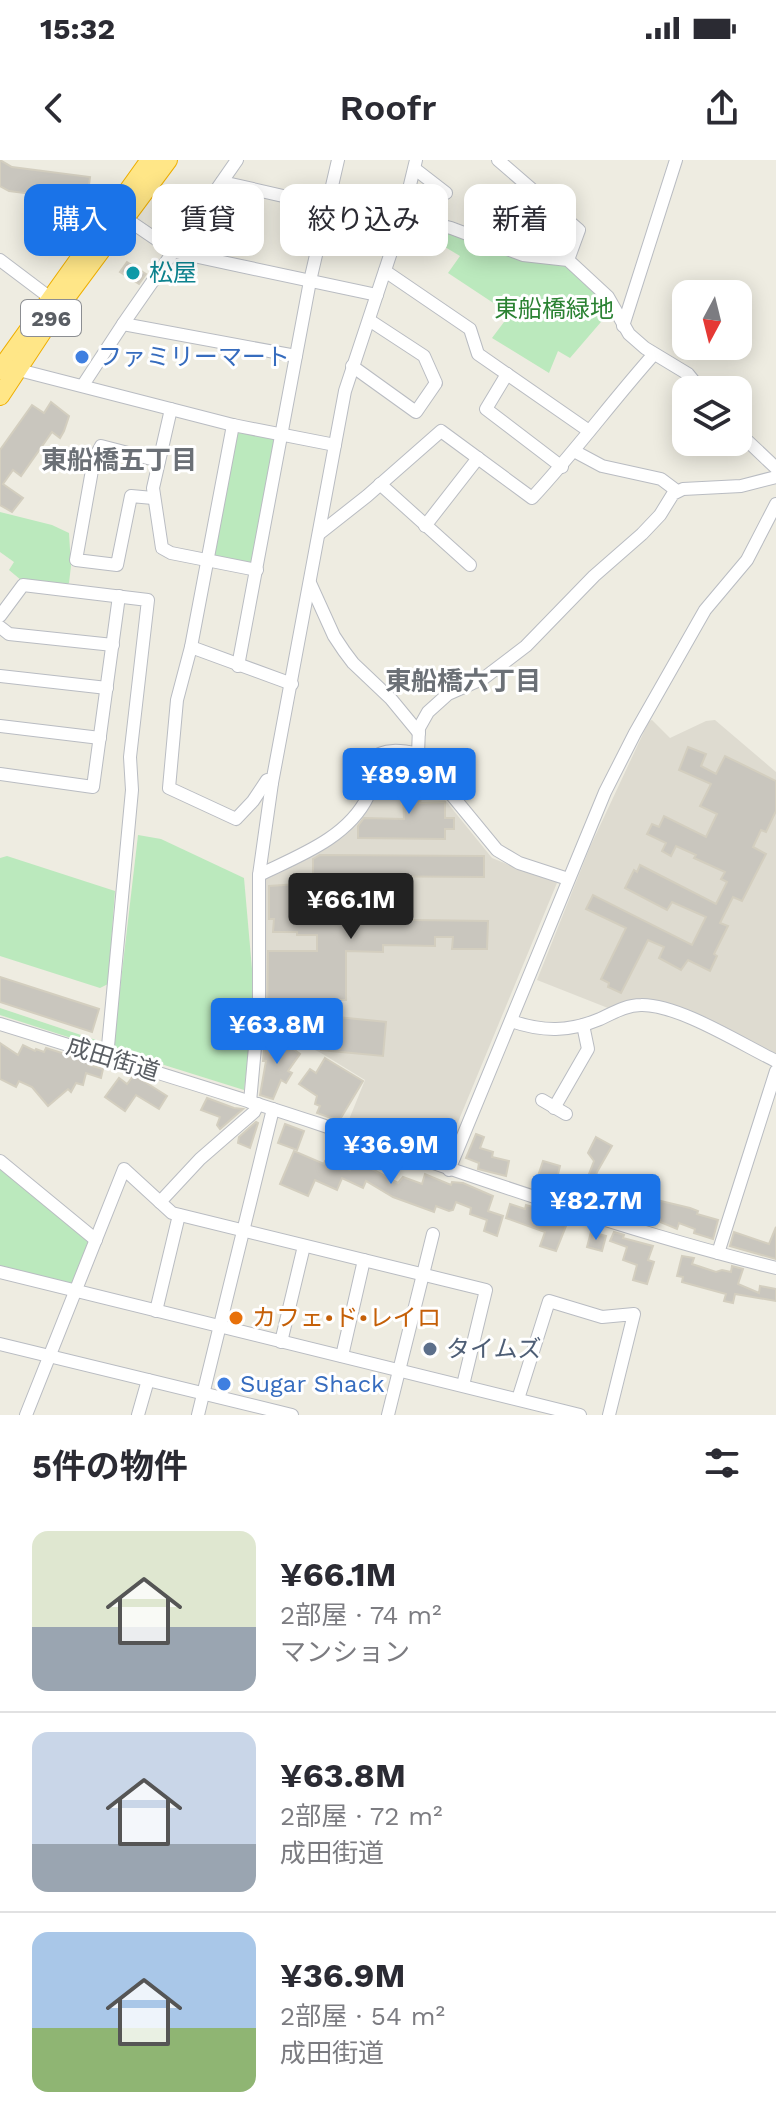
<!DOCTYPE html>
<html lang="ja">
<head>
<meta charset="utf-8">
<style>
  :root { --surface:#fff; --page:#f2f2f3; --text:#2b2b33; --muted:#7c7c81; --line:#e1e1e2; --accent:#1a73e8 }
  body { margin:0; font-family:"Work Sans","Noto Sans JP",sans-serif; background:var(--page); color:var(--text); height:100vh; display:flex; flex-direction:column; font-size:30px; white-space:nowrap }
  * { box-sizing:border-box; margin:0 }
  p { font-size:26px; color:var(--muted) }
  .icon { flex:none; width:44px; height:44px; fill:none; stroke:currentColor; stroke-width:2; stroke-linecap:round; stroke-linejoin:round }
  .map { position:relative; height:1255px; overflow:hidden }
  .side { display:flex; flex-direction:column; background:var(--surface); flex:1 }
  .side>* { flex:none }
  .banner { position:absolute; left:24px; top:24px; width:728px; height:72px; display:flex; gap:16px }
  .needle { width:52px; rotate:187deg }
  .buttons { position:absolute; left:672px; top:120px; display:grid; gap:16px }
  .buttons a { display:grid; place-items:center; width:80px; height:80px; border-radius:16px; background:var(--surface); box-shadow:0 4px 20px #0003; font-size:40px }
  .price { position:absolute; translate:-50% -68px; padding:0 18px; border-radius:8px; background:var(--accent); color:#fff; font-size:26px; line-height:52px; filter:drop-shadow(0 2px 4px #0008) }
  .price::after { content:''; position:absolute; left:50%; top:48px; width:24px; height:18px; margin-left:-12px; background:inherit; clip-path:polygon(0 0,100% 0,50% 100%) }
  .price.selected { background:#222; color:#fff }
  ul { padding:0; list-style:none }
  li { display:flex; align-items:center; gap:24px; height:200px; padding:0 32px }
  li+li { border-top:2px solid var(--line) }
  li span { display:grid; place-items:center; flex:none; width:224px; height:160px; border-radius:16px; color:#555 }
  li>.icon { margin-inline-start:auto }
  span .icon { width:96px; height:96px; fill:#fffc; stroke-width:1 }
  li b { font-size:34px }
  h2 { display:flex; justify-content:space-between; align-items:center; height:96px; padding:0 32px; font-size:34px }
  .tag { padding:0 28px; border-radius:16px; background:var(--surface); box-shadow:0 4px 20px #0003; font-size:28px; line-height:72px }
  .tag.selected { background:var(--accent); color:#fff }
  .status { display:flex; justify-content:space-between; align-items:center; height:56px; padding:0 40px; background:var(--surface); direction:ltr }
  .status svg { height:22px; fill:currentColor }
  header { display:flex; justify-content:space-between; align-items:center; height:104px; padding:0 32px; background:var(--surface); font-size:36px; font-weight:600 }
  .map>svg:first-child { display:block }
  .education { fill:#dedbd0 }
  .green { fill:#bbe9bd }
  .building { fill:#c9c6be; stroke:#d3cebf; stroke-width:2 }
  .lines { fill:none; stroke-linecap:round; stroke-linejoin:round }
  .minor-casing { stroke:#b9bcc2; stroke-width:14 }
  .highway-casing { stroke:#efaf00; stroke-width:20 }
  .minor { stroke:#fff; stroke-width:12 }
  .highway { stroke:#ffe687; stroke-width:18 }
  .culture-dot { fill:#0f9aa8; stroke:#fff; stroke-width:3 }
  .shop-dot { fill:#3f7fe0; stroke:#fff; stroke-width:3 }
  .food-dot { fill:#e8710a; stroke:#fff; stroke-width:3 }
  .service-dot { fill:#5c6f8a; stroke:#fff; stroke-width:3 }
  .labels { text-anchor:middle; stroke-width:6; stroke-linejoin:round; paint-order:stroke }
  .shield { fill:#fff; stroke:#8c8e92; stroke-width:2 }
  .shield-label { font-size:22px; font-weight:bold; fill:#5a5e64 }
  .culture-label { font-size:24px; fill:#0d838f; stroke:#fff; text-anchor:start }
  .park-label { font-size:24px; fill:#2b8233; stroke:#fff }
  .shop-label { font-size:24px; fill:#366cbe; stroke:#fff; text-anchor:start }
  .street-label { font-size:24px; fill:#5a5e64; stroke:#fff }
  .food-label { font-size:24px; fill:#c56008; stroke:#fff; text-anchor:start }
  .service-label { font-size:24px; fill:#4e5e75; stroke:#fff; text-anchor:start }
  .neighbourhood-label { font-size:26px; font-weight:bold; fill:#6b7076; stroke:#fff }
</style>
</head>
<body>
<div class="status"><b>15:32</b><svg viewBox="0 0 49 12"><path d="M0 12V9h3v3zM5 12V6h3v6zM10 12V3h3v9zM15 12V0h3v12zM26 1h20v11H26zM47 4h2v5h-2z"/></svg></div>
<header><svg class="icon" aria-label="back" viewBox="0 0 24 24"><path d="M15 5l-7 7 7 7"/></svg>Roofr<svg class="icon" aria-label="share" viewBox="0 0 24 24"><path d="M12 15V3M7 8l5-5 5 5M5 13v7h14v-7"/></svg></header>
<div class="map">
<svg width="776" height="1255" viewBox="0 0 776 1255">
  <rect width="100%" height="100%" fill="#eeece1"/>
  <g class="education">
    <polygon points="652,560 670,578 706,561 715,560 776,612 776,896 677,850 613,850 537,820 590,687 649,561"/>
    <polygon points="372,613 424,614 492,698 519,709 559,718 451,979 426,993 346,967 365,920 321,893 261,863 266,716 348,666"/>
  </g>
  <g class="green">
    <polygon points="442,69 566,103 613,148 570,198 558,191 549,213 492,178 510,154 448,113 460,96 435,81"/>
    <polygon points="239,271 273,278 276,282 254,400 250,403 214,397 236,273"/>
    <polygon points="0,352 52,365 69,373 71,406 69,423 65,426 21,420 9,410 14,402 0,392"/>
    <polygon points="138,675 161,679 244,718 255,843 244,930 113,889"/>
    <polygon points="7,696 115,731 108,824 100,828 0,796 0,698"/>
    <polygon points="0,848 102,882 102,888 0,855"/>
    <polygon points="0,1007 88,1079 89,1084 74,1122 70,1125 0,1108"/>
  </g>
  <g class="building">
    <polygon points="0,0 12,7 90,17 87,41 9,31 0,26"/>
    <polygon points="127,102 146,114 139,124 120,112"/>
    <polygon points="51,242 69,256 64,271 60,278 52,272 21,316 13,310 3,324 23,338 12,352 0,345 0,290 32,245 44,253"/>
    <polygon points="688,587 706,594 701,606 716,614 725,596 776,621 776,651 766,672 761,670 753,687 766,694 742,741 733,737 720,763 728,766 714,794 717,796 710,811 688,800 681,810 659,798 664,787 648,780 621,833 608,827 609,823 601,819 626,768 586,749 593,735 692,785 706,757 672,742 667,750 625,728 634,710 637,712 640,705 716,744 727,722 721,719 725,712 694,698 696,695 676,686 671,696 662,691 666,683 647,674 652,664 659,667 664,656 706,677 717,654 700,646 711,624 679,610"/>
    <polygon points="379,615 396,617 401,621 423,625 420,643 445,642 445,658 454,658 454,669 445,669 445,679 358,678 358,666 364,658 404,659 403,632 379,624"/>
    <polygon points="320,695 484,696 484,717 338,716 339,759 488,761 487,789 452,789 453,777 435,777 435,786 383,785 383,792 346,791 346,840 318,840 318,855 386,862 383,896 321,890 324,864 267,863 268,791 317,791 317,775 297,775 297,772 273,772 274,759 269,759 269,726 313,723 313,699"/>
    <polygon points="0,817 99,849 92,872 0,842"/>
    <polygon points="273,874 300,894 288,911 292,913 286,923 281,920 273,939 260,935 266,901 263,901 264,890"/>
    <polygon points="0,883 18,895 23,885 35,891 36,889 44,892 46,888 90,902 89,905 103,909 101,918 86,913 83,925 76,923 71,932 68,929 48,946 32,927 19,921 16,927 0,919"/>
    <polygon points="325,898 363,921 339,961 317,953 320,946 315,944 317,936 299,924 310,909 316,913"/>
    <polygon points="134,915 167,936 159,949 136,935 125,951 105,937 119,918 127,924"/>
    <polygon points="207,938 234,948 243,949 220,969 217,965 220,957 201,950"/>
    <polygon points="256,962 258,963 250,988 238,983 239,977"/>
    <polygon points="285,964 304,971 297,990 278,983"/>
    <polygon points="476,974 484,977 480,988 493,992 492,997 509,1001 506,1016 478,1009 479,1003 466,998"/>
    <polygon points="596,977 612,986 597,1012 588,1043 579,1040 594,1001 588,993"/>
    <polygon points="359,988 378,995 372,1009 398,1023 403,1017 422,1024 425,1014 451,1025 452,1022 463,1023 493,1036 488,1051 503,1056 497,1076 484,1071 487,1060 470,1054 471,1048 456,1042 453,1050 449,1051 436,1046 434,1052 393,1037 366,1021 363,1028 342,1018 337,1030 315,1020 308,1036 280,1024 294,991 324,1004 325,1001 350,1010"/>
    <polygon points="543,1001 560,1006 554,1031 539,1026 541,1020 537,1019"/>
    <polygon points="631,1023 643,1026 640,1036 690,1048 698,1051 697,1054 718,1060 713,1079 694,1073 695,1069 679,1063 677,1069 658,1061 610,1051 619,1025 630,1028"/>
    <polygon points="510,1044 525,1049 526,1045 566,1057 565,1060 568,1061 556,1091 540,1086 545,1072 506,1058"/>
    <polygon points="776,1067 776,1099 730,1086 734,1072 769,1084"/>
    <polygon points="591,1072 606,1076 602,1091 587,1087"/>
    <polygon points="614,1072 624,1075 623,1078 653,1086 648,1100 654,1102 647,1124 633,1120 637,1105 623,1100 627,1087 610,1081"/>
    <polygon points="682,1096 694,1098 692,1104 716,1112 722,1110 731,1112 732,1106 743,1109 738,1124 759,1133 760,1126 776,1129 776,1141 735,1134 733,1143 724,1141 726,1134 682,1122 683,1117 677,1116"/>
  </g>
  <g class="lines">
    <g class="minor-casing">
      <g id="minor">
        <polyline points="498,0 579,70 568,100"/>
        <polyline points="415,9 446,33"/>
        <polyline points="222,22 327,46"/>
        <polyline points="125,58 175,92 377,135"/>
        <polyline points="401,62 420,72 443,66 451,68 523,95 568,100 608,137 629,174 645,188 688,214 701,230"/>
        <polyline points="0,100 49,137"/>
        <polyline points="385,111 470,169 478,194 589,271"/>
        <polyline points="123,164 296,196"/>
        <polyline points="623,166 676,0"/>
        <polyline points="352,206 416,252 436,223 424,196 369,160"/>
        <polyline points="11,208 233,265 335,285"/>
        <polyline points="507,214 486,249 562,307"/>
        <polyline points="83,225 123,164 237,0"/>
        <polyline points="171,249 153,328 162,388 171,393 257,410"/>
        <polyline points="233,265 191,487 177,540 169,628 236,659 253,641 267,620 272,623"/>
        <polyline points="738,272 776,308"/>
        <polyline points="574,291 602,306 661,319 677,331"/>
        <polyline points="380,324 470,405"/>
        <polyline points="153,338 131,336 117,405 76,400 94,299 101,286 159,301"/>
        <polyline points="425,366 478,298"/>
        <path d="M320 373 367 336 441 271 532 338C575 292 612 241 654 194"/>
        <polyline points="310,423 334,476 344,491 353,503 391,539 419,573"/>
        <polyline points="0,456 23,425 148,440 130,597 132,630 107,897"/>
        <polyline points="0,467 9,474 113,485"/>
        <polyline points="191,487 292,524"/>
        <polyline points="238,506 310,121 338,0"/>
        <polyline points="0,516 107,528"/>
        <polyline points="0,566 100,578"/>
        <polyline points="0,614 93,627 119,436"/>
        <path d="M259 715C298 696 348 678 368 636 372 626 370 609 370 599 385 588 401 590 418 594"/>
        <polyline points="568,719 519,703 497,690 418,594 419,568 428,552 448,534 484,518 526,486 594,416 642,374 660,355 673,334 683,329 741,326 776,317"/>
        <path d="M511 861C543 872 569 872 600 859 613 853 626 845 641 845 678 844 741 884 776 901"/>
        <path d="M0 864C106 897 213 929 319 964 470 1015 621 1070 776 1108"/>
        <polyline points="542,940 566,954"/>
        <polyline points="250,942 259,843 259,715 272,623 345,231 401,62 416,0"/>
        <polyline points="554,948 588,889 583,865"/>
        <polyline points="0,1001 96,1080"/>
        <polyline points="449,1010 605,632 635,573 705,450 747,400 776,344"/>
        <polyline points="160,1042 200,999 254,952 258,944"/>
        <polyline points="718,1093 776,911"/>
        <polyline points="0,1112 580,1255"/>
        <polyline points="156,1151 179,1055"/>
        <polyline points="281,1182 304,1086"/>
        <polyline points="0,1184 292,1255"/>
        <polyline points="342,1196 364,1100"/>
        <polyline points="518,1239 549,1141 602,1157 634,1154 609,1255"/>
        <polyline points="26,1255 124,1009 172,1053 486,1130 463,1225"/>
        <polyline points="138,1255 148,1220"/>
        <polyline points="198,1255 273,949"/>
        <polyline points="388,1255 433,1074"/>
      </g>
    </g>
    <g class="highway-casing">
      <g id="highway">
        <polyline points="0,210 150,0"/>
        <polyline points="0,236 56,151 168,0"/>
      </g>
    </g>
    <use href="#minor" class="minor"/>
    <use href="#highway" class="highway"/>
  </g>
  <circle class="culture-dot" cx="133" cy="113" r="8"/>
  <g class="shop-dot">
    <circle cx="82" cy="197" r="8"/>
    <circle cx="224" cy="1224" r="8"/>
  </g>
  <circle class="food-dot" cx="236" cy="1158" r="8"/>
  <circle class="service-dot" cx="430" cy="1189" r="8"/>
  <g class="labels">
    <rect class="shield" x="21" y="140" width="60" height="36" rx="6"/>
    <g class="shield-label">
      <text x="51" y="166">296</text>
    </g>
    <g class="culture-label">
      <text x="149" y="121">松屋</text>
    </g>
    <g class="park-label">
      <text x="554" y="157">東船橋緑地</text>
    </g>
    <g class="shop-label">
      <text x="98" y="205">ファミリーマート</text>
      <text x="240" y="1232">Sugar Shack</text>
    </g>
    <g class="street-label">
      <text transform="translate(113 899) rotate(17)" y="8">成田街道</text>
    </g>
    <g class="food-label">
      <text x="252" y="1166">カフェ•ド•レイロ</text>
    </g>
    <g class="service-label">
      <text x="446" y="1197">タイムズ</text>
    </g>
    <g class="neighbourhood-label">
      <text x="119" y="309">東船橋五丁目</text>
      <text x="463" y="530">東船橋六丁目</text>
    </g>
  </g>
</svg>
<div class="buttons">
<a><svg class="needle" viewBox="-14 -14 28 28"><path d="M0-13l5 13h-10z" fill="#e53935"/><path d="M0 13l5-13h-10z" fill="#7c7c81"/></svg></a>
<a><svg class="icon" aria-label="layers" viewBox="0 0 24 24"><path d="M12 4l9 5-9 5-9-5zM3 14l9 5 9-5"/></svg></a>
</div>
<b class="price" style="left:409px;top:656px">¥89.9M</b>
<b class="price selected" style="left:351px;top:781px">¥66.1M</b>
<b class="price" style="left:277px;top:906px">¥63.8M</b>
<b class="price" style="left:391px;top:1026px">¥36.9M</b>
<b class="price" style="left:596px;top:1082px">¥82.7M</b>
<div class="banner">
<a class="tag selected">購入</a>
<a class="tag">賃貸</a>
<a class="tag">絞り込み</a>
<a class="tag">新着</a>
</div>
</div>
<section class="side">
<h2>5件の物件<svg class="icon" aria-label="filters" viewBox="0 0 24 24"><path d="M4 7h16M4 17h16"/><circle cx="9" cy="7" r="2"/><circle cx="15" cy="17" r="2"/></svg></h2>
<ul>
<li><span style="background:linear-gradient(#dfe7d0 60%,#9aa5b1 0)"><svg class="icon" aria-label="home" viewBox="0 0 24 24"><path d="M3 11l9-7 9 7M6 9v11h12V9"/></svg></span><div><b>¥66.1M</b><p>2部屋 · 74 m²</p><p>マンション</p></div></li>
<li><span style="background:linear-gradient(#c9d6e8 70%,#9aa5b1 0)"><svg class="icon" aria-label="home" viewBox="0 0 24 24"><path d="M3 11l9-7 9 7M6 9v11h12V9"/></svg></span><div><b>¥63.8M</b><p>2部屋 · 72 m²</p><p>成田街道</p></div></li>
<li><span style="background:linear-gradient(#a9c7e8 60%,#8fb573 0)"><svg class="icon" aria-label="home" viewBox="0 0 24 24"><path d="M3 11l9-7 9 7M6 9v11h12V9"/></svg></span><div><b>¥36.9M</b><p>2部屋 · 54 m²</p><p>成田街道</p></div></li>
</ul>
</section>
</body>
</html>
